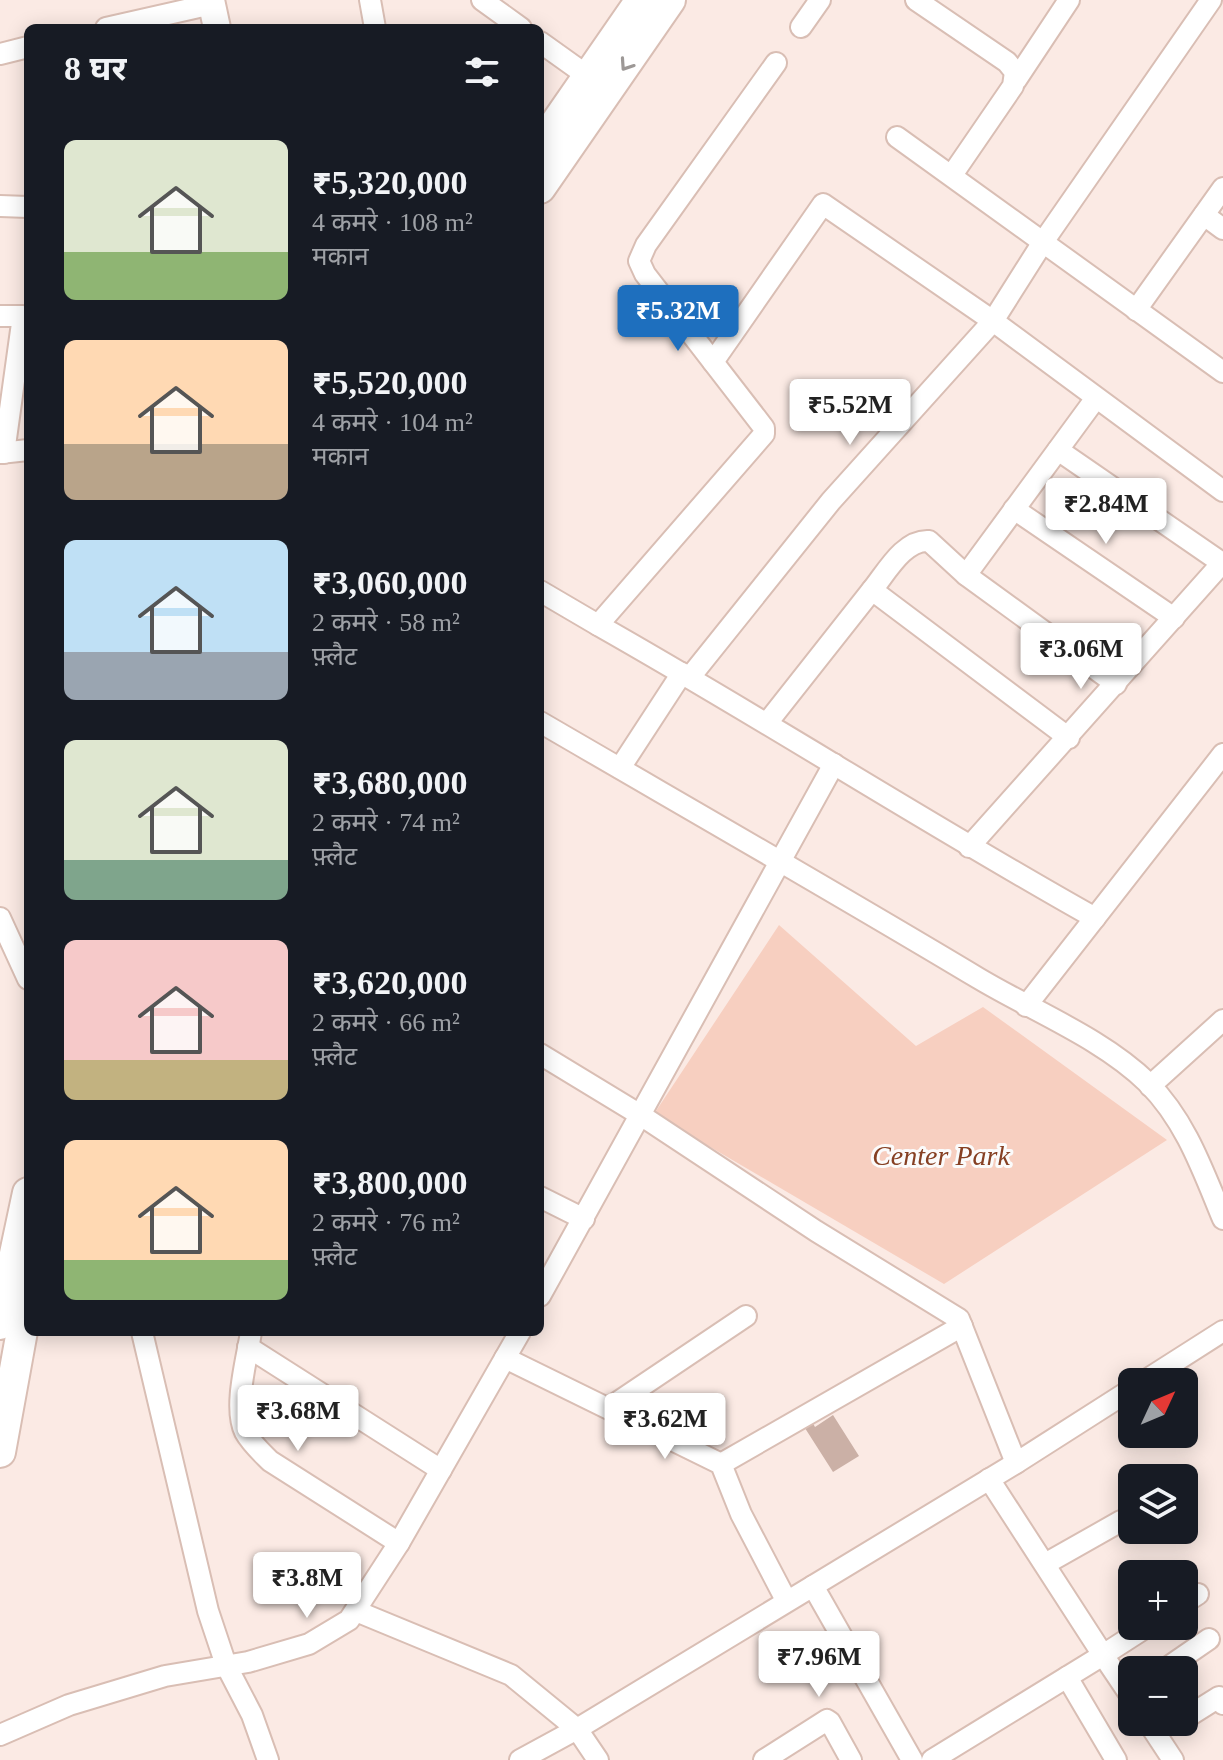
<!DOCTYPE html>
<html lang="hi">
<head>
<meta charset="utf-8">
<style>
  :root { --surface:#171b24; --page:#20242c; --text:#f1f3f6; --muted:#9ea1a6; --accent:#1e6fbe }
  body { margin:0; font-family:"Times New Roman","Noto Sans Devanagari",serif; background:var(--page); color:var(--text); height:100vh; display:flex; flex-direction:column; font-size:30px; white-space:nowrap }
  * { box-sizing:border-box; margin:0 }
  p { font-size:26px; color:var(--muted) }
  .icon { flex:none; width:44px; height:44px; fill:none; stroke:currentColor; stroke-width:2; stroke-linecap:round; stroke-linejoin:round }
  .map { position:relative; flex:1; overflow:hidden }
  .panel { position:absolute; left:24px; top:24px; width:520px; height:1312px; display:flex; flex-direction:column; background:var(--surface); border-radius:12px; box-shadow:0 4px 20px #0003 }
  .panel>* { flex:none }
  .needle { width:52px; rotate:46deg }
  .buttons { position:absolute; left:1118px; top:1368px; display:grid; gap:16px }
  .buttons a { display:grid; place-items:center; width:80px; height:80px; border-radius:12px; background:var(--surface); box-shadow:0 4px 20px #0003; font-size:40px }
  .price { position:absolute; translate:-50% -68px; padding:0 18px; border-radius:8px; background:#fff; color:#222; font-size:26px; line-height:52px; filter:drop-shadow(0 2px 4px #0008) }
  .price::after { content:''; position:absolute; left:50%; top:48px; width:24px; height:18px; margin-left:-12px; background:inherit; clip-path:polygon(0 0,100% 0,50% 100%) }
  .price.on { background:var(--accent); color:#fff }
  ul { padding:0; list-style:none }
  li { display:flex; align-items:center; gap:24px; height:200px; padding:0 40px }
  li span { display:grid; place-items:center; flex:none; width:224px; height:160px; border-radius:12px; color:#555 }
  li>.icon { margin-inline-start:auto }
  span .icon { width:96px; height:96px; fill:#fffc; stroke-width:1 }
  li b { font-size:34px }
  h2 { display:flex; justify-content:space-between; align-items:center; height:96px; padding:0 40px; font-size:34px }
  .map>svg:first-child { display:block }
  .green { fill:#f7cfc0 }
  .building { fill:#cbb0a6 }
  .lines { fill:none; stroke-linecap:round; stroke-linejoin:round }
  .street-casing { stroke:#d9beb4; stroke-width:24 }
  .secondary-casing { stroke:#d9beb4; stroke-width:30 }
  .primary-casing { stroke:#d9beb4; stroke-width:34 }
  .street { stroke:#fff; stroke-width:20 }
  .secondary { stroke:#fff; stroke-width:26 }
  .primary { stroke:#fff; stroke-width:30 }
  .oneway { stroke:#9d9896 }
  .labels { text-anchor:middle; stroke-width:6; stroke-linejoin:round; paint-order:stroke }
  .park-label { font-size:28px; font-style:italic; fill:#864023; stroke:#fbfbfb }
</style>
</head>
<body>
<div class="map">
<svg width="1223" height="1760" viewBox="0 0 1223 1760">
  <rect width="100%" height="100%" fill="#fbeae4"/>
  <polygon class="green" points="779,925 916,1046 983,1007 1167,1140 944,1284 654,1114"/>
  <polygon class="building" points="833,1415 859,1456 833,1472 803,1425 811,1420 815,1427"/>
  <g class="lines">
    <g class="street-casing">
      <g id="street">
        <polyline points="370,0 375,28"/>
        <polyline points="482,0 521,28"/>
        <polyline points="916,0 1007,62 1015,72 1013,86 952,175"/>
        <polyline points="801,27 820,0"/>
        <polyline points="106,28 212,4"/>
        <polyline points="540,42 589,77"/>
        <polyline points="0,54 28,47"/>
        <polyline points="1016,80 1069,0"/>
        <polyline points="897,137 1223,372"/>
        <polyline points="0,206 28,207"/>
        <polyline points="1204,215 1223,229"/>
        <polyline points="1136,310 1223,188"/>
        <polyline points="0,316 23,316 4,453"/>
        <polyline points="713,362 823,204 993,321 1223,491"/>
        <polyline points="1096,398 966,575 1116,684"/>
        <polyline points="1058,450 1222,563"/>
        <polyline points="0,453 28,450"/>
        <polyline points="1014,509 1174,618"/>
        <path d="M872 590C886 573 904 539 929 541L966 575"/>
        <polyline points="540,591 598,625 764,434 764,428 645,274 639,261 646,245 776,63"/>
        <path d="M598 625C766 720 927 824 1095 918"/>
        <polyline points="690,677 831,501 993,321 1043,242 1211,0"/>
        <path d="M540 722C686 807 833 891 978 978 1033 1011 1102 1038 1148 1083 1186 1121 1203 1171 1223 1219"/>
        <polyline points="767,723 872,590 1069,738"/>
        <polyline points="620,768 682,673"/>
        <polyline points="969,847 1223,562"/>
        <polyline points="0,918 28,979"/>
        <polyline points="1026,1006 1223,754"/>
        <polyline points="540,1054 642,1116 816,1231 959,1319 1016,1463"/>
        <polyline points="1150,1086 1223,1020"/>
        <polyline points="540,1197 584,1219"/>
        <polyline points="540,1296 834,764"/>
        <polyline points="142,1332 208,1611 226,1665 252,1715 268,1760"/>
        <path d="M251 1332C247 1359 233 1407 245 1432 251 1443 261 1452 270 1461L399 1543"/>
        <polyline points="248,1347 441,1470"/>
        <polyline points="505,1358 721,1464 741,1514 786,1600"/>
        <polyline points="1143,1382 1223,1331"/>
        <polyline points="609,1408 746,1316"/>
        <polyline points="721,1464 962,1326"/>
        <polyline points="1045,1564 1121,1521"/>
        <polyline points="813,1586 912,1760"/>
        <polyline points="1184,1603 1198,1594"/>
        <polyline points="356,1611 511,1675 577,1729 598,1760"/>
        <polyline points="1164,1670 1209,1639"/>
        <polyline points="1067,1677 1116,1760"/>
        <polyline points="1132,1698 1103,1655 1148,1626"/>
        <polyline points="1184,1719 1219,1697 1223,1704"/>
        <polyline points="1148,1722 1173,1760"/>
        <polyline points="0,1735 69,1705 165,1676 248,1662 309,1644 349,1620 399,1543 520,1332"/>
        <polyline points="520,1760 577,1729 1016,1463 1132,1389"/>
        <polyline points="764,1760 827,1720 830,1722 851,1760"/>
        <polyline points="932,1760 1103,1655 989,1479"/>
      </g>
    </g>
    <g class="secondary-casing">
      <polyline id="secondary" points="211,0 217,28"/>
    </g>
    <g class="primary-casing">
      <g id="primary">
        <polyline points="540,146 641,0"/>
        <polyline points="540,188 670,0"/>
        <polyline points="0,1324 28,1193"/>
        <polyline points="0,1452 28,1298"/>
      </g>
    </g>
    <use href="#street" class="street"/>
    <use href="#secondary" class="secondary"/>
    <use href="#primary" class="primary"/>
  </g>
  <defs><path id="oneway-chevron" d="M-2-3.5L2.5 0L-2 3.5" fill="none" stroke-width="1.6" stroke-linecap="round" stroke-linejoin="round" transform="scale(2)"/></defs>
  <use class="oneway" href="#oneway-chevron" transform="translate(626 65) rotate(124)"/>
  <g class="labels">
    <g class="park-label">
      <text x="941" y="1165">Center Park</text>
    </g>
  </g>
</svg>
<div class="buttons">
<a><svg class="needle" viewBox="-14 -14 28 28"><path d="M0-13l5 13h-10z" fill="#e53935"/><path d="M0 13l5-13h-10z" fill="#9ea1a6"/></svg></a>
<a><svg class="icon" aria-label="layers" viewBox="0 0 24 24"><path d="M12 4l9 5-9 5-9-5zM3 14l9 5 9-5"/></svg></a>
<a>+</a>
<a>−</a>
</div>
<b class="price on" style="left:678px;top:353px">₹5.32M</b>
<b class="price" style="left:850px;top:447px">₹5.52M</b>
<b class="price" style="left:1106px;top:546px">₹2.84M</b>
<b class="price" style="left:1081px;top:691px">₹3.06M</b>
<b class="price" style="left:298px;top:1453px">₹3.68M</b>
<b class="price" style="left:665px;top:1461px">₹3.62M</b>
<b class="price" style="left:307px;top:1620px">₹3.8M</b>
<b class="price" style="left:819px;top:1699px">₹7.96M</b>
<section class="panel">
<h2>8 घर<svg class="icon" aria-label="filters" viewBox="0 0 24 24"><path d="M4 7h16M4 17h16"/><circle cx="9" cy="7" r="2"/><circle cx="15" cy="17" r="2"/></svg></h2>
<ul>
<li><span style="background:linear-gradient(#dfe7d0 70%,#8fb573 0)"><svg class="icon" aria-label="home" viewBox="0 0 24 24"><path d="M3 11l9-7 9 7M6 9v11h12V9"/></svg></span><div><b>₹5,320,000</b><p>4 कमरे · 108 m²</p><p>मकान</p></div></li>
<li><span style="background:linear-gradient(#ffd9b3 65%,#b9a48a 0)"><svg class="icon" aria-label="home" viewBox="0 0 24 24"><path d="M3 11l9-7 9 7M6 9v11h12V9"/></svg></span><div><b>₹5,520,000</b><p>4 कमरे · 104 m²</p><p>मकान</p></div></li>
<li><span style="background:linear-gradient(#bfe0f5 70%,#9aa5b1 0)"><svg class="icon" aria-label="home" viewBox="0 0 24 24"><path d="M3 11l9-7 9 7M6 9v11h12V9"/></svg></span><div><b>₹3,060,000</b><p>2 कमरे · 58 m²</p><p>फ़्लैट</p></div></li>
<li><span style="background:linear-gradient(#dfe7d0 75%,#7fa58c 0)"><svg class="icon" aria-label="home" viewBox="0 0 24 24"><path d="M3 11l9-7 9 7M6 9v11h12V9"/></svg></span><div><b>₹3,680,000</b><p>2 कमरे · 74 m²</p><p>फ़्लैट</p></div></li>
<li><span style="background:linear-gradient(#f6c9c9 75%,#c2b280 0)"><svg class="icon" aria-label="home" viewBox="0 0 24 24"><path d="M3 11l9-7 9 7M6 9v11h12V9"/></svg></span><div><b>₹3,620,000</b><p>2 कमरे · 66 m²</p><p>फ़्लैट</p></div></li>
<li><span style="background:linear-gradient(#ffd9b3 75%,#8fb573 0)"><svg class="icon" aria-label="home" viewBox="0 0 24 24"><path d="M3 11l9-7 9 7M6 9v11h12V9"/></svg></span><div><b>₹3,800,000</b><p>2 कमरे · 76 m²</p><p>फ़्लैट</p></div></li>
</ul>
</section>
</div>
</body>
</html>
